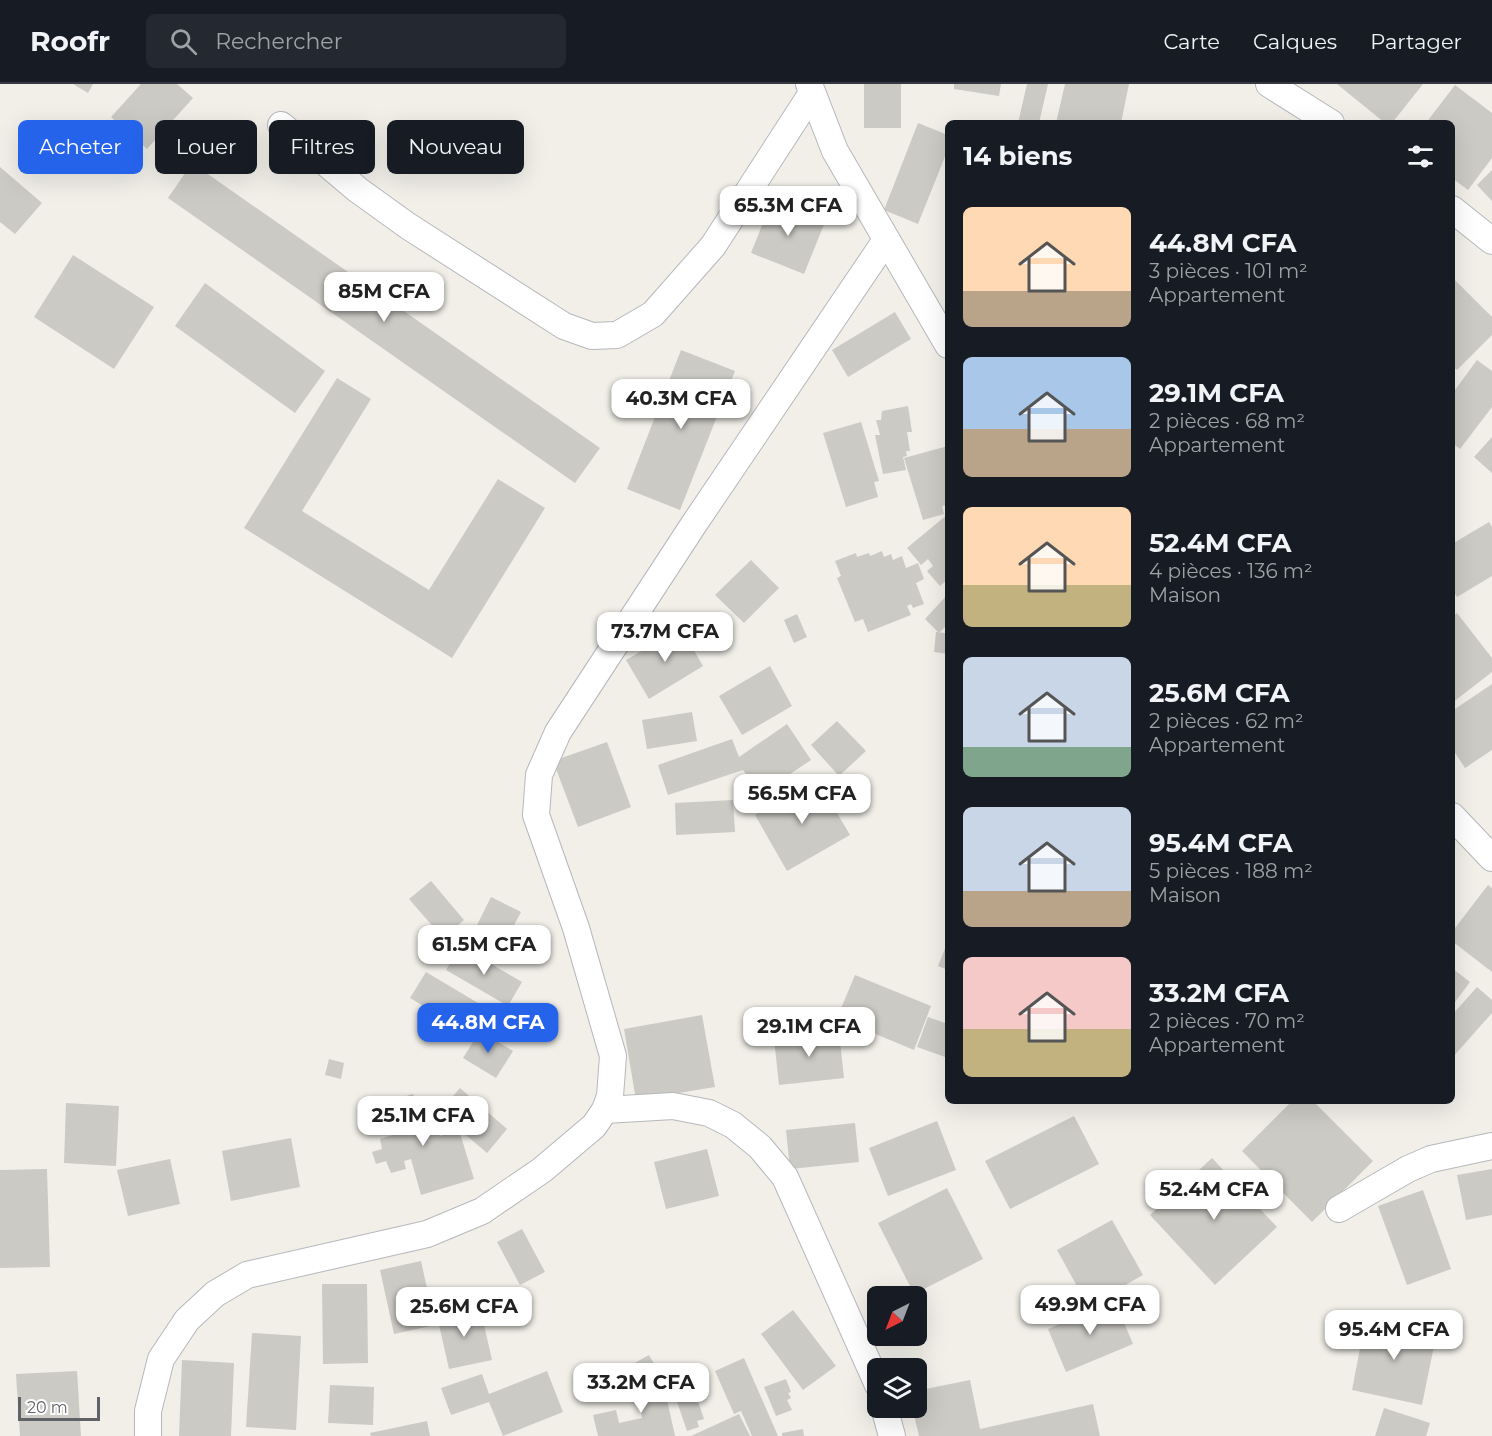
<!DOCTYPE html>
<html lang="fr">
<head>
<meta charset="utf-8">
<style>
  :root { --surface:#171b24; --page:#242831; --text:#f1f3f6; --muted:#9ea1a6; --line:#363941; --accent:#2563eb }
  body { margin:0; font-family:Montserrat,sans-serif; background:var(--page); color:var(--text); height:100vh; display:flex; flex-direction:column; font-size:22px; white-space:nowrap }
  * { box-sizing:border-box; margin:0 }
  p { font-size:20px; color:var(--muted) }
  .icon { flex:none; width:33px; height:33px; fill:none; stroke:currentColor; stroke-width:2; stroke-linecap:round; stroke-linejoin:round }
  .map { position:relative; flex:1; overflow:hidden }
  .sheet { position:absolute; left:945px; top:36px; width:510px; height:984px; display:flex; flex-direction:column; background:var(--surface); border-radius:9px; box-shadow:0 6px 24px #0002 }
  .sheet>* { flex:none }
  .hud { position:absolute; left:18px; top:36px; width:570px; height:54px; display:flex; gap:12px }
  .needle { width:39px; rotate:222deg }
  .buttons { position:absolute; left:867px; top:1202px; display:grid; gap:12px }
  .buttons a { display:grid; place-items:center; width:60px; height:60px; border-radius:9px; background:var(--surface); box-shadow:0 6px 24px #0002; font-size:30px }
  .scale { position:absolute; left:18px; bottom:15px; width:82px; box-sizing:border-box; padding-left:6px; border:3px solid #5f6368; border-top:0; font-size:16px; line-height:21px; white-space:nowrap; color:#5f6368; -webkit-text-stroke:4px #fff; paint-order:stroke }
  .price { position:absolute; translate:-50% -51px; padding:0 14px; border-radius:12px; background:#fff; color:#222; font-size:20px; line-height:39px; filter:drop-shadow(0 2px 3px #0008) }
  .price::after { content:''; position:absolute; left:50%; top:36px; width:18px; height:14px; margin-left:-9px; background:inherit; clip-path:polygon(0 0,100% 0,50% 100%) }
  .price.selected { background:var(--accent); color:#fff }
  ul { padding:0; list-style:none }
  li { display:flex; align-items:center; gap:18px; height:150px; padding:0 18px }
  li span { display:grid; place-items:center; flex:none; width:168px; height:120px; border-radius:9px; color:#555 }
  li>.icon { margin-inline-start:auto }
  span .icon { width:72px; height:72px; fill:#fffc; stroke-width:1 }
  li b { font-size:26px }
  h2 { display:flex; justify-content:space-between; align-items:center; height:72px; padding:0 18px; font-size:26px }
  .chip { padding:0 21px; border-radius:9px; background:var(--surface); box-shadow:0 6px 24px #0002; font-size:21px; line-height:54px }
  .chip.selected { background:var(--accent); color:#fff }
  header { display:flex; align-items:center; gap:36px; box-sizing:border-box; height:84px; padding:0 30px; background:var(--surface); border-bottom:2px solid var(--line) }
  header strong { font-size:28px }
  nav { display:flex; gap:33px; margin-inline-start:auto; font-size:21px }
  .search { width:420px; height:54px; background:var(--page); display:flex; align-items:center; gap:15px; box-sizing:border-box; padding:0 21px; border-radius:9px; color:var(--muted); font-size:22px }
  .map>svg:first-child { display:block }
  .building { fill:#cccac5 }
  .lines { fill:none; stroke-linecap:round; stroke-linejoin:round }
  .street-casing { stroke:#b5b8bc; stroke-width:28 }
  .street { stroke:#fff; stroke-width:26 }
</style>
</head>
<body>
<header>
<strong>Roofr</strong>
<div class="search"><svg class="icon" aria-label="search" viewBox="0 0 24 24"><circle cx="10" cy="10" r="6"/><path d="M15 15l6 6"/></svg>Rechercher</div>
<nav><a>Carte</a><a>Calques</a><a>Partager</a></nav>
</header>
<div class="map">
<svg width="1492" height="1352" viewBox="0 0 1492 1352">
  <rect width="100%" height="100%" fill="#f1efe8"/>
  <g class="building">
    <polygon points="73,0 93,0 88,9"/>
    <polygon points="141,0 177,0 193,14 147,65 111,33"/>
    <rect x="864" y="0" width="37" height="44"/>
    <polygon points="954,0 1001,0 999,12 954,5"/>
    <polygon points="1027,0 1048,0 1039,39 1018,39"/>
    <polygon points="1065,0 1129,0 1121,39 1056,39"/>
    <polygon points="1337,0 1423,0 1392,39 1385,39"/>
    <polygon points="1455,1 1492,29 1492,74 1468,106 1452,94 1452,39 1426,39"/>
    <polygon points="918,39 948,51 948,65 918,140 884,126"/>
    <polygon points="192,79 600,364 575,399 168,114"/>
    <polygon points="0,83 42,119 15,150 0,138"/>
    <polygon points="1492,86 1492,117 1477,101"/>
    <polygon points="772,116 825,138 804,190 751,169"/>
    <polygon points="73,171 154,223 114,285 34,233"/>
    <polygon points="1452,193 1492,233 1492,251 1457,286 1452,282"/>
    <polygon points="205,199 325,287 295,329 175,242"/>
    <polygon points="895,228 911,255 848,293 832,266"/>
    <polygon points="681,266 735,287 680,426 627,405"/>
    <polygon points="1477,276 1492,287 1492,323 1460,365 1452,359 1452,310"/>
    <polygon points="337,294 371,315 302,427 429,506 498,395 545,424 452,574 244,444"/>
    <polygon points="908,322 912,348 907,348 910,367 906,367 907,372 903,373 906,386 883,390 875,351 880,351 876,336 881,336 882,327"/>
    <polygon points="861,338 879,397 874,398 878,413 846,423 823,349"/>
    <polygon points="1492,353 1492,389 1474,373"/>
    <polygon points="948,362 948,421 942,422 944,430 923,436 904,374"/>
    <polygon points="948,430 948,495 940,502 927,487 933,482 928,475 921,481 907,464"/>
    <polygon points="1489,438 1492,443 1492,492 1457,513 1452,505 1452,460"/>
    <polygon points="882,467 884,473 891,470 893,476 902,472 906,484 918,479 924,495 916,499 924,520 913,524 911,520 907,522 911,531 868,548 863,535 855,538 837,494 841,492 835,477 856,469 857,473 869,469 870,472"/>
    <polygon points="751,476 779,504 744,539 715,511"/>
    <polygon points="948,510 948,570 934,568 936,548 945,549 947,541 939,549 925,535"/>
    <polygon points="1457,529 1492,574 1492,588 1452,619 1452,533"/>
    <polygon points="797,530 807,553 794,559 784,536"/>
    <polygon points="681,544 703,582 649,615 626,576"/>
    <polygon points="770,582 792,622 742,651 719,612"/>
    <polygon points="1492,600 1492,666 1465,684 1452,664 1452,627"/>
    <polygon points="692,628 697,657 647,665 642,636"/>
    <polygon points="837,637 866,667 839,692 811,661"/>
    <polygon points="787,640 811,676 760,710 743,686 668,711 658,681 732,655 739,673"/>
    <polygon points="607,658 631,723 578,743 553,677"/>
    <polygon points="817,695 850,751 787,787 755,731"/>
    <polygon points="733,716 735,748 676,751 675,719"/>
    <polygon points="431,797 464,836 443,854 409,815"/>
    <polygon points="1488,801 1492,804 1492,888 1452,857 1452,848"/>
    <polygon points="491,813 521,828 502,864 473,849"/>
    <polygon points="948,857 948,886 938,882"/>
    <polygon points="460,862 522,898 508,922 446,886"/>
    <polygon points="1452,884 1470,898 1452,922"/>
    <polygon points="426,888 478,919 462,945 410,914"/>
    <polygon points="855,891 931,922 914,966 837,934"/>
    <polygon points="1477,903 1492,916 1492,929 1452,974 1452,931"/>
    <polygon points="702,931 715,1003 636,1016 624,945"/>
    <polygon points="928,933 948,940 948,974 917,963"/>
    <polygon points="480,947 513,967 496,994 463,974"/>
    <polygon points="839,948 844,994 779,1001 774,955"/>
    <polygon points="329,975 344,979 341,995 325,991"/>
    <polygon points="460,1004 507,1045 487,1069 439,1028"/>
    <polygon points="413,1010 417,1021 430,1017 440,1052 459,1046 474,1095 421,1111 411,1075 404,1077 406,1085 391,1089 386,1077 376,1080 372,1068 382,1065 380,1055 393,1051 383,1019"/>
    <polygon points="1292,1017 1313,1017 1373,1077 1312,1138 1242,1067"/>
    <polygon points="66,1019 119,1022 116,1082 64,1079"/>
    <polygon points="1074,1032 1099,1080 1010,1125 985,1077"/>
    <polygon points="937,1037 956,1086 888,1112 869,1064"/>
    <polygon points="855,1039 859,1078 790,1085 786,1046"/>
    <polygon points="291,1054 300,1103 231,1117 222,1067"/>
    <polygon points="707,1065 719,1112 666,1125 654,1078"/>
    <polygon points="1212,1074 1277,1143 1215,1201 1150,1131"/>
    <polygon points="170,1075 180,1120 128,1132 117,1086"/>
    <polygon points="47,1085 50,1183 0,1184 0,1086"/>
    <polygon points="1492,1085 1492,1131 1466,1136 1457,1091"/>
    <polygon points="947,1104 983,1175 914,1210 878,1139"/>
    <polygon points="1423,1106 1451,1185 1407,1201 1378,1122"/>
    <polygon points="1112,1136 1143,1191 1088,1222 1057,1166"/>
    <polygon points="522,1145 545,1188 520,1201 497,1158"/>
    <polygon points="421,1177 435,1241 394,1250 380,1186"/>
    <polygon points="322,1200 367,1200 368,1279 323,1280"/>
    <polygon points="1115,1217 1133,1260 1066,1288 1048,1245"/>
    <polygon points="480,1223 492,1276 449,1285 437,1232"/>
    <polygon points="793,1226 836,1282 803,1306 761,1250"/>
    <polygon points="1366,1233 1437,1247 1422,1321 1352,1306"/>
    <polygon points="252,1249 301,1252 296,1346 246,1343"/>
    <polygon points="649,1271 657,1285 641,1295 631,1281"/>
    <polygon points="744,1274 778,1352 752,1352 741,1327 734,1330 715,1287"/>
    <polygon points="182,1276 234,1279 231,1352 179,1352"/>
    <polygon points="77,1287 81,1352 20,1352 16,1290"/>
    <polygon points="547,1287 563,1328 503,1352 489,1318 451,1331 441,1304 482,1290 489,1310"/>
    <polygon points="662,1293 675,1352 598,1352 593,1331 616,1326 619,1339 642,1334 634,1298"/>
    <polygon points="786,1295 791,1308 788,1309 791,1314 787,1316 792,1326 776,1332 764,1303"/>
    <polygon points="970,1296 980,1345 1093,1320 1100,1352 919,1352 912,1323 916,1323 916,1307"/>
    <polygon points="330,1301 374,1303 373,1341 328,1339"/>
    <polygon points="683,1306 685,1311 689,1310 691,1317 697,1314 704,1335 697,1337 699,1343 687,1347 674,1309"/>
    <polygon points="1384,1324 1430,1339 1426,1352 1375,1352"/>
    <polygon points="739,1330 750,1352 691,1352"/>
    <polygon points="427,1337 430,1352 371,1352 370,1349"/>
    <polygon points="803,1345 804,1352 782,1352 782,1349"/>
  </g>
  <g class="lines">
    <g class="street-casing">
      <g id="street">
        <polyline points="809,0 835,67 948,261"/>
        <polyline points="1269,0 1331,39"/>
        <polyline points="281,41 358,106 408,142 564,242 592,252 617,251 653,230 713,162 812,9"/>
        <polyline points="1452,125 1492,157"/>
        <polyline points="1452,732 1492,774"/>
        <polyline points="605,1026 673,1022 709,1029 733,1041 760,1063 785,1093 878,1301"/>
        <polyline points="1339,1125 1408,1085 1431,1075 1492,1062"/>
        <polyline points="884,1323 892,1352"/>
        <polyline points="148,1352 148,1327 161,1275 187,1236 215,1210 247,1191 427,1150 482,1127 542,1086 594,1042 605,1026 610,1012 613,972 576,844 536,731 539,691 558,648 694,440 886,156"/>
      </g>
    </g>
    <use href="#street" class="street"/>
  </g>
</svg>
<div class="buttons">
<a><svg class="needle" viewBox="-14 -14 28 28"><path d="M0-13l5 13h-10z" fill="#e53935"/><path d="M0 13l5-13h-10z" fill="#9ea1a6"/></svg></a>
<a><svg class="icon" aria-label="layers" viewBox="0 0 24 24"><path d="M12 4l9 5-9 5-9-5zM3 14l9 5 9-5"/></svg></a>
</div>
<div class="scale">20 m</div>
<b class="price" style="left:788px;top:153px">65.3M CFA</b>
<b class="price" style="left:384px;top:239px">85M CFA</b>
<b class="price" style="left:681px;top:346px">40.3M CFA</b>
<b class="price" style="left:665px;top:579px">73.7M CFA</b>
<b class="price" style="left:802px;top:741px">56.5M CFA</b>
<b class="price" style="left:484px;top:892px">61.5M CFA</b>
<b class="price selected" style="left:488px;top:970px">44.8M CFA</b>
<b class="price" style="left:809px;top:974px">29.1M CFA</b>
<b class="price" style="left:423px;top:1063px">25.1M CFA</b>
<b class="price" style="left:1214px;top:1137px">52.4M CFA</b>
<b class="price" style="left:1090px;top:1252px">49.9M CFA</b>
<b class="price" style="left:464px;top:1254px">25.6M CFA</b>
<b class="price" style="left:1394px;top:1277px">95.4M CFA</b>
<b class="price" style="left:641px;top:1330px">33.2M CFA</b>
<div class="hud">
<a class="chip selected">Acheter</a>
<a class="chip">Louer</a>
<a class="chip">Filtres</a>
<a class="chip">Nouveau</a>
</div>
<section class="sheet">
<h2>14 biens<svg class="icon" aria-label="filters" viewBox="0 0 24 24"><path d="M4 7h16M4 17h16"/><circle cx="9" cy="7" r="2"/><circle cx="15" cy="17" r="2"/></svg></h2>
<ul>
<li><span style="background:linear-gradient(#ffd9b3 70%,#b9a48a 0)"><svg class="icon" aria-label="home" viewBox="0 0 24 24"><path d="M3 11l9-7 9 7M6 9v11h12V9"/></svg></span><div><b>44.8M CFA</b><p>3 pièces · 101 m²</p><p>Appartement</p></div></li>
<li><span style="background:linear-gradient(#a9c7e8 60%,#b9a48a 0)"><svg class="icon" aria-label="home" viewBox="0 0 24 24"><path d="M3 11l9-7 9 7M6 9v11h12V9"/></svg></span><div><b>29.1M CFA</b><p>2 pièces · 68 m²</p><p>Appartement</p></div></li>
<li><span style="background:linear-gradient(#ffd9b3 65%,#c2b280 0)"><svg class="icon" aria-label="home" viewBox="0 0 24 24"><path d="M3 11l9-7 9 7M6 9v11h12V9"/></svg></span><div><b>52.4M CFA</b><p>4 pièces · 136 m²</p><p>Maison</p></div></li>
<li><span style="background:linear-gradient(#c9d6e8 75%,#7fa58c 0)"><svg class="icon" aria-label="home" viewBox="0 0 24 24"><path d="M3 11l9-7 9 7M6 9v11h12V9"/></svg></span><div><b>25.6M CFA</b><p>2 pièces · 62 m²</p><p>Appartement</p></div></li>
<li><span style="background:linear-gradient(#c9d6e8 70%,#b9a48a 0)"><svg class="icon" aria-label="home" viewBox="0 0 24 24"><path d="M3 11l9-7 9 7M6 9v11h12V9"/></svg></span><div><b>95.4M CFA</b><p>5 pièces · 188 m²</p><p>Maison</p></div></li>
<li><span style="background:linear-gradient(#f6c9c9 60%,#c2b280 0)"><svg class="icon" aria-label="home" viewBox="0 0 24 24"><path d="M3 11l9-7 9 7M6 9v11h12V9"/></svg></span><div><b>33.2M CFA</b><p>2 pièces · 70 m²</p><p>Appartement</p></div></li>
</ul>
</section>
</div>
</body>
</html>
